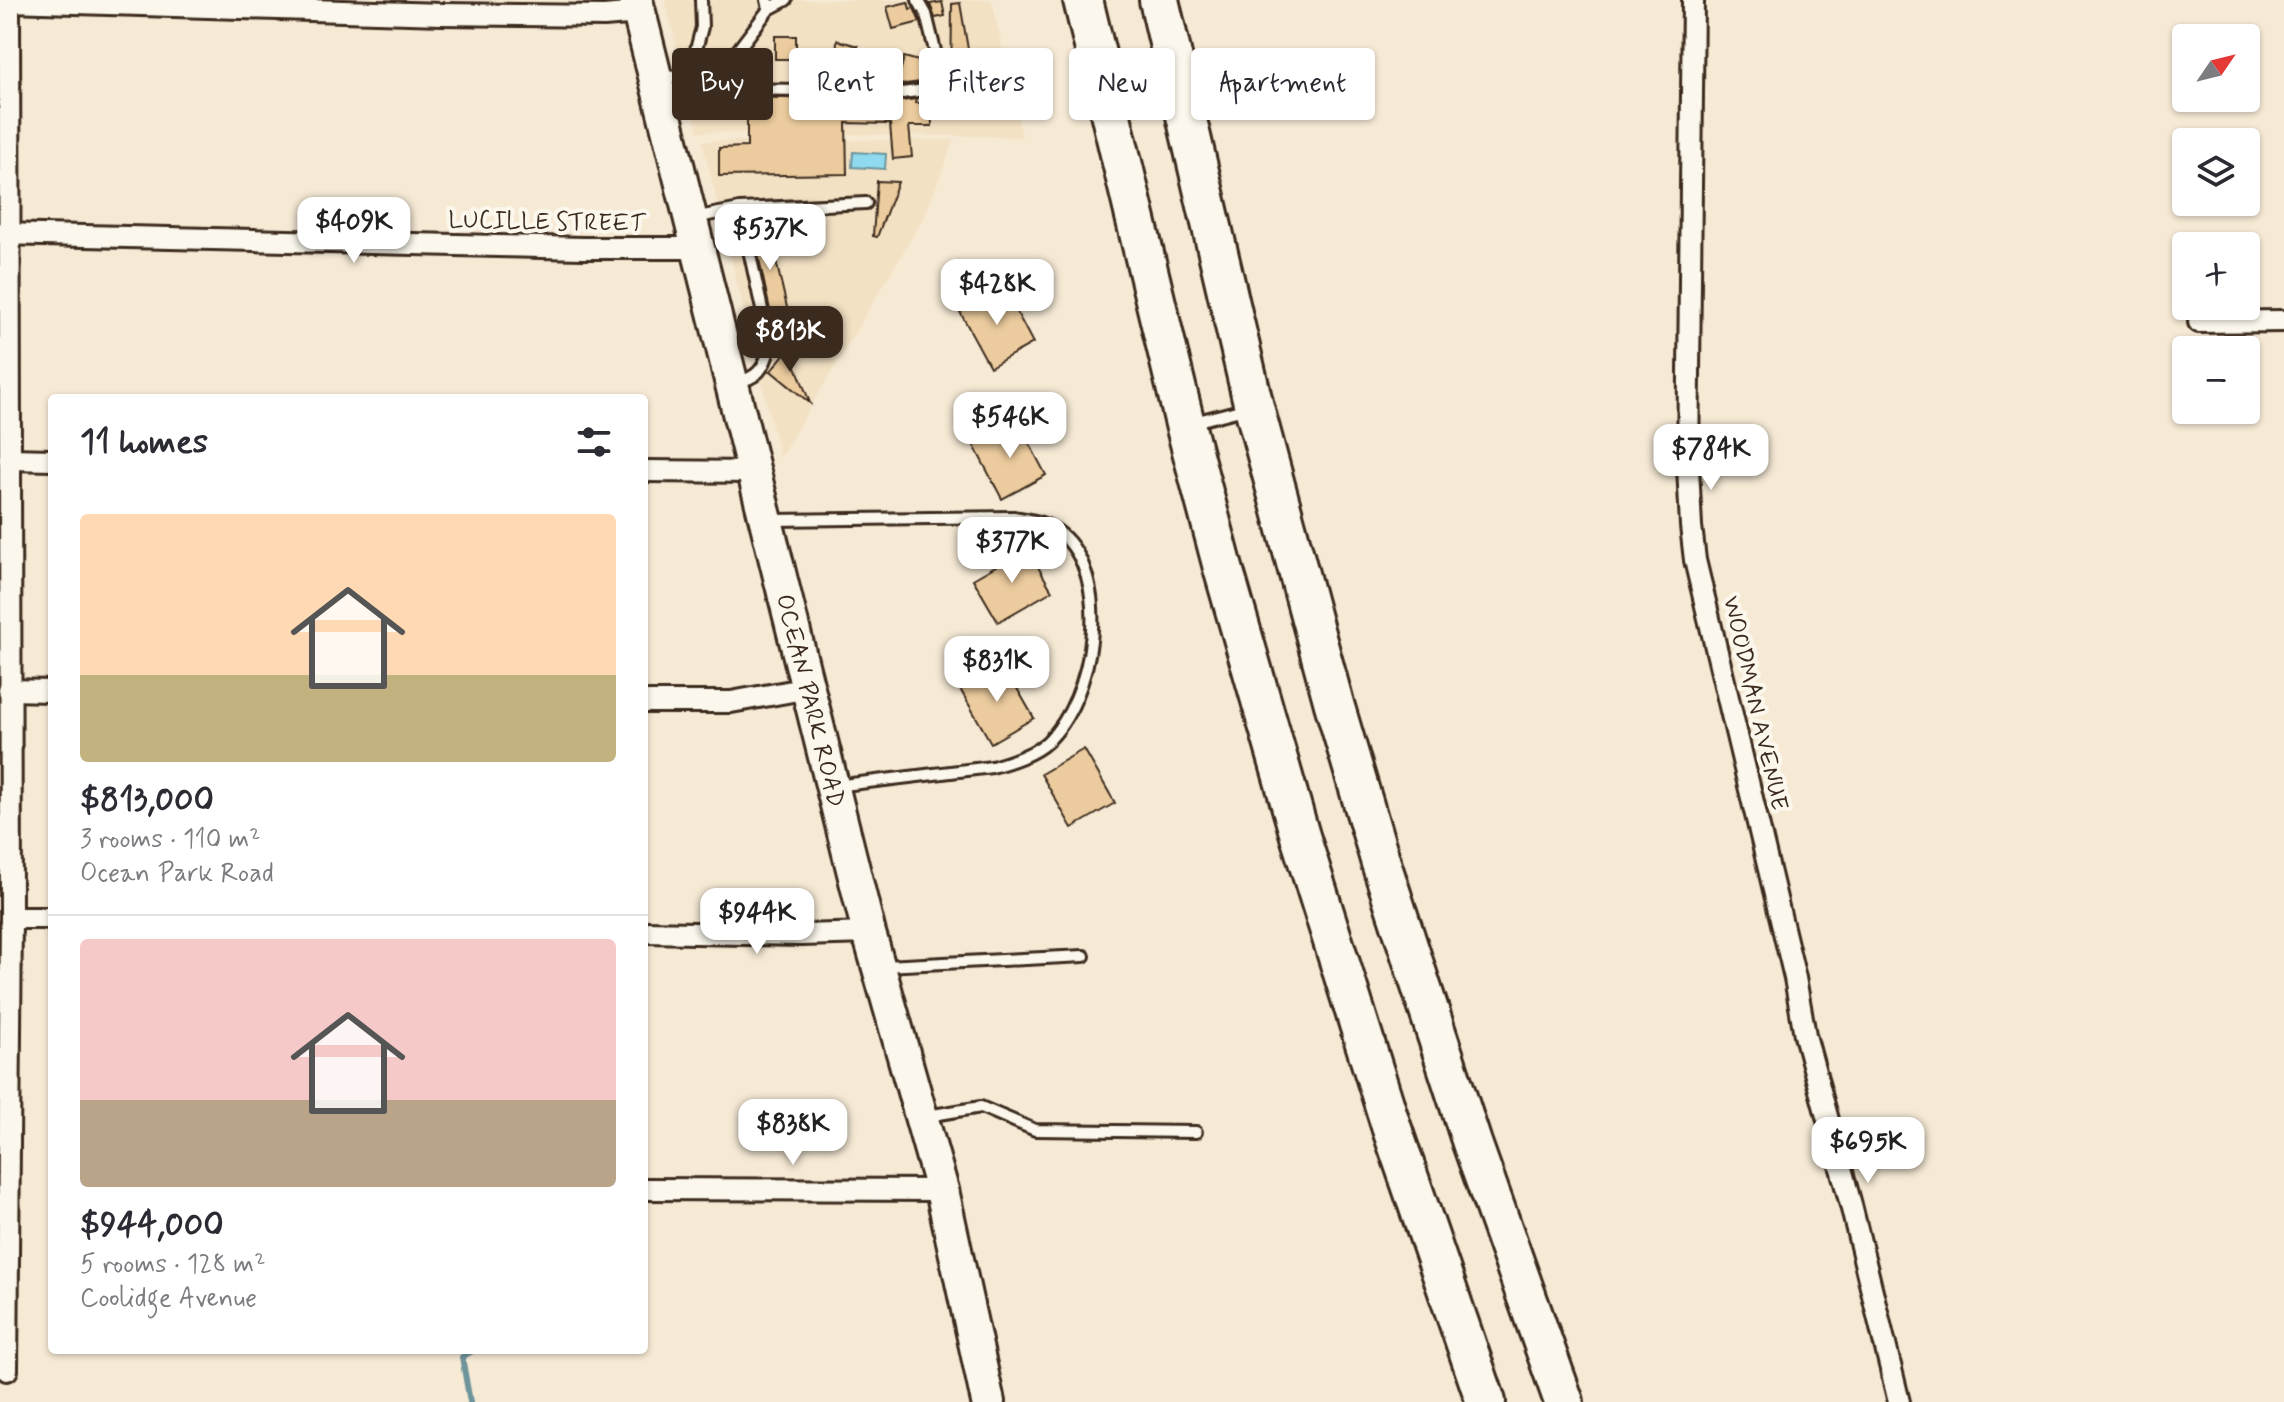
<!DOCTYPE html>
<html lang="en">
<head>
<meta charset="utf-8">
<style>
  :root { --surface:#fff; --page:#f2f2f3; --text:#2b2b33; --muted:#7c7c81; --line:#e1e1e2; --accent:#3b2a1e }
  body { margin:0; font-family:Mynerve,sans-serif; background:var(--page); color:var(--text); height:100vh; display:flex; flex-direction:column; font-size:30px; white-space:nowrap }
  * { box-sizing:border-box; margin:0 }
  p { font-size:26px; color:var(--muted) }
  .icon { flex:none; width:44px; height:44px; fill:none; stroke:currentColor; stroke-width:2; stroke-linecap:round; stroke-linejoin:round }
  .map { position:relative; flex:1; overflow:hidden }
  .sheet { position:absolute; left:48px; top:394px; width:600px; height:960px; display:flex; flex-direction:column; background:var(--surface); border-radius:8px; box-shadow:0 2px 6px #0004 }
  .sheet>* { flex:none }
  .banner { position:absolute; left:672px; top:48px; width:760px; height:72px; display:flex; gap:16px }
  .needle { width:52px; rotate:55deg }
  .controls { position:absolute; left:2172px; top:24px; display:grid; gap:16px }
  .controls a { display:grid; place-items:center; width:88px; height:88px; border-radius:8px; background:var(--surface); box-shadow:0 2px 6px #0004; font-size:40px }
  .price { position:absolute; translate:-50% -68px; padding:0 18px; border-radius:16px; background:#fff; color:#222; font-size:26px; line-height:52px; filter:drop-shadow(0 2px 4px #0008) }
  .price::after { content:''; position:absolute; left:50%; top:48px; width:24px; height:18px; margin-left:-12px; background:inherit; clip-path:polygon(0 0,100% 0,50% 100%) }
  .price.selected { background:var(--accent); color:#fff }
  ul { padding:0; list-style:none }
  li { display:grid; align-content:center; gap:16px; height:424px; padding:0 32px }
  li+li { border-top:2px solid var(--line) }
  li span { display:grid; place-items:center; height:248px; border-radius:8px; color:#555 }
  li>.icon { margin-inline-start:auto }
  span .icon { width:144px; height:144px; fill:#fffc; stroke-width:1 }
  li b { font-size:34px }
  h2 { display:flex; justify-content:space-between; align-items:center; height:96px; padding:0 32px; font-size:34px }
  .tag { padding:0 28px; border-radius:8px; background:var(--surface); box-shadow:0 2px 6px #0004; font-size:28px; line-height:72px }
  .tag.selected { background:var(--accent); color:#fff }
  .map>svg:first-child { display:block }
  .built { fill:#f3e1c4 }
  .water { fill:#8fdaef; stroke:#6d949b; stroke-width:2 }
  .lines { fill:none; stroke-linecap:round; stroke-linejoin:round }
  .stream { stroke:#6d949b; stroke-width:6 }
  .building { fill:#eccc9e; stroke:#3b2a1e; stroke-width:2 }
  .service-casing { stroke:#3b2a1e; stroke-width:16 }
  .minor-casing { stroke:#3b2a1e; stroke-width:26 }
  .primary-casing { stroke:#3b2a1e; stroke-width:38 }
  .motorway-casing { stroke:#3b2a1e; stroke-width:44 }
  .service { stroke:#fbf7ec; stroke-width:10 }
  .minor { stroke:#fbf7ec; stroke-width:20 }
  .primary { stroke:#fbf7ec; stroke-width:32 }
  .motorway { stroke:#fbf7ec; stroke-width:38 }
  .labels { text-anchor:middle; stroke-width:8; stroke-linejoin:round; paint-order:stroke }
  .street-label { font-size:24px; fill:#3b2a1e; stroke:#fbf7ec }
</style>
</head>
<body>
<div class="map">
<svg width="2284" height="1402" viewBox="0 0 2284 1402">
  <rect width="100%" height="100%" fill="#f6ead5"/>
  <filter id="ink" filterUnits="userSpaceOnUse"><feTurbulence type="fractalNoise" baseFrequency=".0125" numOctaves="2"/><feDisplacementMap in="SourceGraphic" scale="16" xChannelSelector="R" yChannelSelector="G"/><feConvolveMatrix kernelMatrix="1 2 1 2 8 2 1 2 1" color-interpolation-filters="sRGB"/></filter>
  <g filter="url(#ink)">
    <g class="built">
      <polygon points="665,0 992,0 1022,137 698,132"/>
      <polygon points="954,140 925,216 780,458 702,141"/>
    </g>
    <polygon class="water" points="853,152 886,154 885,169 852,167"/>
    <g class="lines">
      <polyline class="stream" points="470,1402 462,1357 474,1350"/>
    </g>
    <g class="building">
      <polygon points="908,2 910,9 914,8 920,22 893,29 887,7"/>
      <polygon points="942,2 945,16 935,18 930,4"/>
      <polygon points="960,3 972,72 972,97 951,97 952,4"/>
      <rect x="775" y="36" width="21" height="23"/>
      <polygon points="837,40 858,46 857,61 836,60"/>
      <polygon points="904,57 926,63 921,82 897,85"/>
      <polygon points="747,97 901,101 917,99 916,103 931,103 932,126 909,126 912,157 893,159 890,124 846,123 847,174 719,176 719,148 747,147"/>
      <polygon points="877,181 898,182 877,237 873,236"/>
      <polygon points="766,219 790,320 773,324 751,222"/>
      <polygon points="1004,288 1033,343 990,367 960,312"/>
      <polygon points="789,348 810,403 771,371"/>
      <polygon points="1017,420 1046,475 1002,499 973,444"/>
      <polygon points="1027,548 1052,591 998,622 973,579"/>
      <polygon points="1003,664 1034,718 991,743 960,689"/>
      <polygon points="1084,749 1115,803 1072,828 1041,774"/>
    </g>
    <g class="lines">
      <g class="service-casing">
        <g id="service">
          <polyline points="701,0 702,27 689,76 699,84 740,89 873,91 902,93 925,90 934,84 937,76 936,55 926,14 918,0"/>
          <polyline points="769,9 786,0"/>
          <polyline points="662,77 689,76 737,51 769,9 767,0"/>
          <polyline points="740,209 866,203"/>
          <path d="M693 218 740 209 770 346C765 368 757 380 734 382"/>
          <polyline points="1190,423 1248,408"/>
          <path d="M771 520 1014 517C1030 520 1047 522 1060 533 1114 577 1094 699 1047 742 1033 755 1010 762 992 767L835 786"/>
          <polyline points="885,966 1084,956"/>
          <polyline points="927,1116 981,1107 1035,1130 1196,1132"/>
        </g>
      </g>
      <g class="minor-casing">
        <g id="minor">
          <polyline points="1693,0 1688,467 1691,526 1695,560 1795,978 1805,1035 1851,1205 1899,1402"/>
          <polyline points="9,1 442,14 604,16 639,13"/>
          <polyline points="0,234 583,248 699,248"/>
          <polyline points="2199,322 2284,321"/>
          <polyline points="9,459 52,460"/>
          <polyline points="644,471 755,472"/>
          <polyline points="9,690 52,691"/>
          <polyline points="644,702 731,702 809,688"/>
          <polyline points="11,918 52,918"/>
          <polyline points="644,932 801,935 869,933"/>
          <polyline points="644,1189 942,1190"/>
          <polyline points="7,1370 11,918 9,0"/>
        </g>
      </g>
      <g class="primary-casing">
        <g id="primary">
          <path id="s1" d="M636 0 869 933 942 1190 988 1402"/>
        </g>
      </g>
      <g class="motorway-casing">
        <g id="motorway">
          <polyline points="1083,0 1185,424 1223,568 1300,836 1391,1126 1486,1402"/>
          <polyline points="1159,0 1254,407 1334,704 1381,863 1472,1143 1564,1402"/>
        </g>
      </g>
      <use href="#service" class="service"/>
      <use href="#minor" class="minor"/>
      <use href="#primary" class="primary"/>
      <use href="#motorway" class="motorway"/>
    </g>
  </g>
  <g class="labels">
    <g class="street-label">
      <text transform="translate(547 221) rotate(1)" y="8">LUCILLE STREET</text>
      <text dy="8" stroke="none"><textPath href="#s1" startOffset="722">OCEAN PARK ROAD</textPath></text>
      <text transform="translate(1756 703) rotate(77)" y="8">WOODMAN AVENUE</text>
    </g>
  </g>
</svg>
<div class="controls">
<a><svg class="needle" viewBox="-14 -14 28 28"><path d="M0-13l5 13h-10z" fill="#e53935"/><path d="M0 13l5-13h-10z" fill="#7c7c81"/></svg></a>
<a><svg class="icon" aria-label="layers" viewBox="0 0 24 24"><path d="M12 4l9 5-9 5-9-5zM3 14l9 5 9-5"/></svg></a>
<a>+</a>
<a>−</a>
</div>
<b class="price" style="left:354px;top:265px">$409K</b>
<b class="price" style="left:770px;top:272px">$537K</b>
<b class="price" style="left:997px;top:327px">$428K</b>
<b class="price selected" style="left:790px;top:374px">$813K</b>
<b class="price" style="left:1010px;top:460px">$546K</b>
<b class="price" style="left:1711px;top:492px">$784K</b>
<b class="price" style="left:1012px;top:585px">$377K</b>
<b class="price" style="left:997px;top:704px">$831K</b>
<b class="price" style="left:757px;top:956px">$944K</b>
<b class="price" style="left:793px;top:1167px">$838K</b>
<b class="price" style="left:1868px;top:1185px">$695K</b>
<div class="banner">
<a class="tag selected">Buy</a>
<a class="tag">Rent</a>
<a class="tag">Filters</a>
<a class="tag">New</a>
<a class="tag">Apartment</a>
</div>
<section class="sheet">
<h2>11 homes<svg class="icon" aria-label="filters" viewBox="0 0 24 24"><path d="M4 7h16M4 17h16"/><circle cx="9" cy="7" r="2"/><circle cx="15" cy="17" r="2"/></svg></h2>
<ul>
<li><span style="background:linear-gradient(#ffd9b3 65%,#c2b280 0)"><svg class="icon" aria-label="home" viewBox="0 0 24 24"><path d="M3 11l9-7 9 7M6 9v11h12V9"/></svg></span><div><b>$813,000</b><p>3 rooms · 110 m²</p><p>Ocean Park Road</p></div></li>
<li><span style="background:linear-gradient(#f6c9c9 65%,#b9a48a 0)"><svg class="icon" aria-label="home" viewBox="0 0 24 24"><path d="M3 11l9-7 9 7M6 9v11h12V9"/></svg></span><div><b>$944,000</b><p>5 rooms · 128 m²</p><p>Coolidge Avenue</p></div></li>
</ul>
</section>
</div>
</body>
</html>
